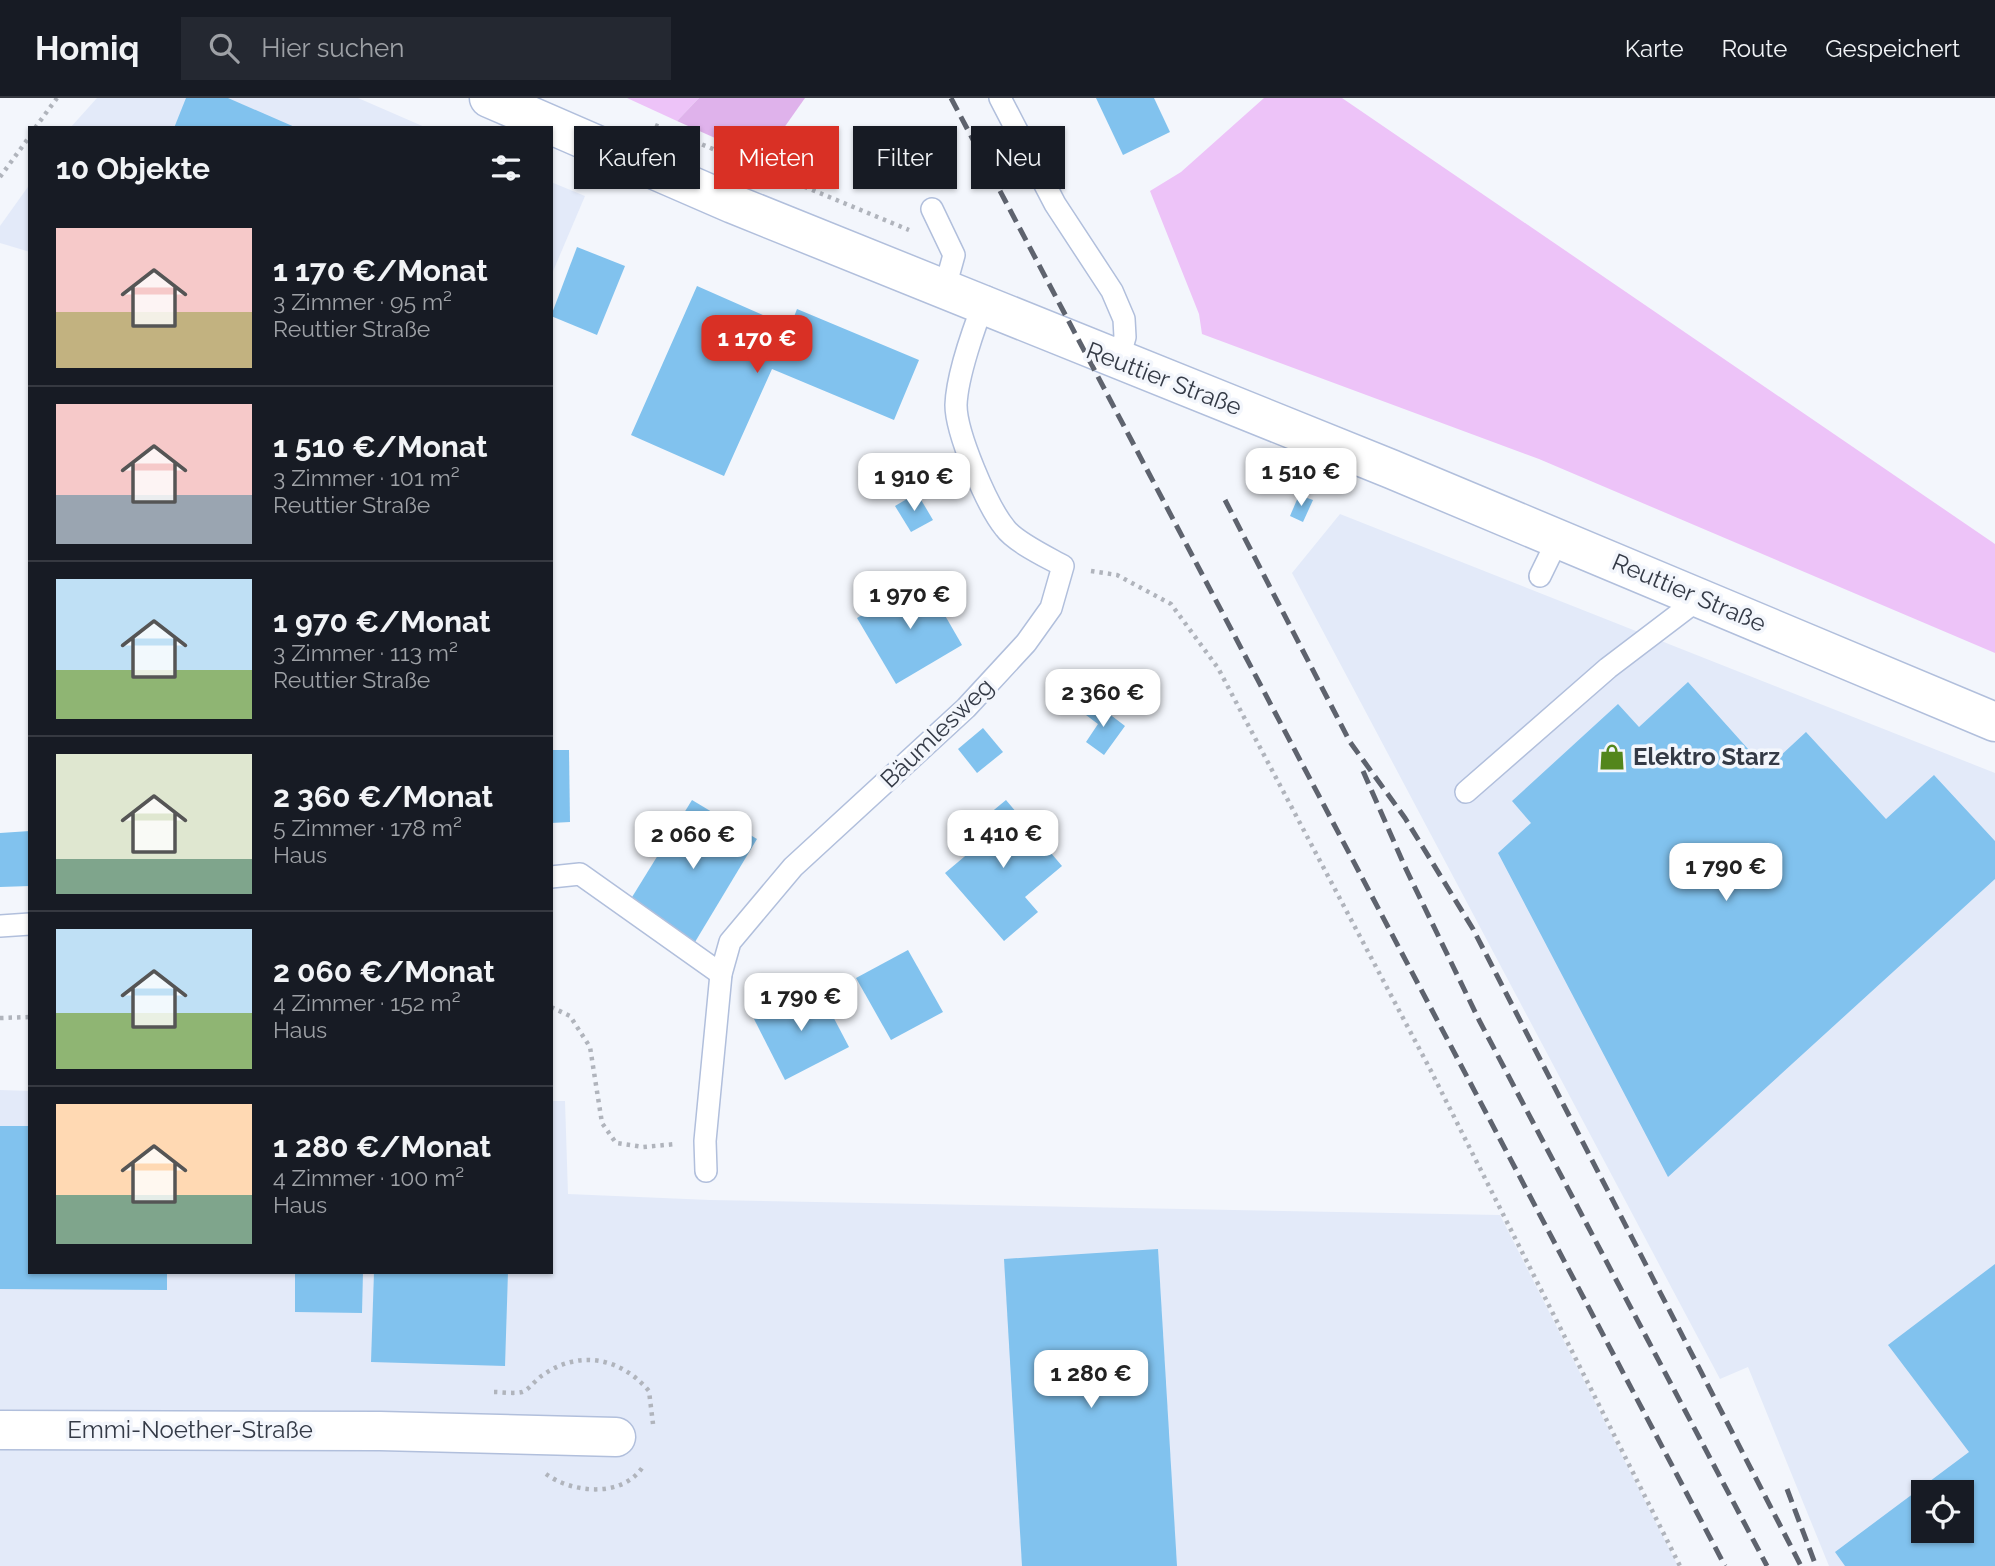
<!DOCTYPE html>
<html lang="de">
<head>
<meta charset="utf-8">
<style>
  :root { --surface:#171b24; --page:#242831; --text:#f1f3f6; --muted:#9ea1a6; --line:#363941; --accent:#d93025 }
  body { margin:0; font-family:Raleway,sans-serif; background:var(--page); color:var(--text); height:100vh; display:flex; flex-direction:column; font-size:26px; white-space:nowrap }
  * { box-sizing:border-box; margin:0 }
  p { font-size:23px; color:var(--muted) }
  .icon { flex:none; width:38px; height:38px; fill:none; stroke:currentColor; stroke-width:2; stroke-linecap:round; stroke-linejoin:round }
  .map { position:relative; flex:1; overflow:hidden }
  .details { position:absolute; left:28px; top:28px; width:525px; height:1148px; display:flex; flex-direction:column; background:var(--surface); border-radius:0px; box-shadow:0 2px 5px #0004 }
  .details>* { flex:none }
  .hud { position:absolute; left:574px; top:28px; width:665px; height:63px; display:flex; gap:14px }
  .controls { position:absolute; left:1911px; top:1382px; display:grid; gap:14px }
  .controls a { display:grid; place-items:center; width:63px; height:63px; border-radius:0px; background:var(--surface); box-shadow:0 2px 5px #0004; font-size:35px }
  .price { position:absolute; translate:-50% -60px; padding:0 16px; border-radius:14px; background:#fff; color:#222; font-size:23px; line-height:46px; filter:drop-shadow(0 2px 4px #0008) }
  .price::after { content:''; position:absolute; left:50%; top:42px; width:21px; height:16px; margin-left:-10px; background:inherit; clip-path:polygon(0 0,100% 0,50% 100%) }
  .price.current { background:var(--accent); color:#fff }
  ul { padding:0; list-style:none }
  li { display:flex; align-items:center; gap:21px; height:175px; padding:0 28px }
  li+li { border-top:2px solid var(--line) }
  li span { display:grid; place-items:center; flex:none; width:196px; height:140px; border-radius:0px; color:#555 }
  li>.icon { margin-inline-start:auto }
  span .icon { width:84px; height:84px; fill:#fffc; stroke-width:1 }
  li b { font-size:30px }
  h2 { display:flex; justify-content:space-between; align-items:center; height:84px; padding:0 28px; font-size:30px }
  .pill { padding:0 24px; border-radius:0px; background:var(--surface); box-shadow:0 2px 5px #0004; font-size:24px; line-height:63px }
  .pill.current { background:var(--accent); color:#fff }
  header { display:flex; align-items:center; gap:42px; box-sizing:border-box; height:98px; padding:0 35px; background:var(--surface); border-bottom:2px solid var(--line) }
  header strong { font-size:33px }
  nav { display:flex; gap:38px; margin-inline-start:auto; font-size:24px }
  .search { width:490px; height:63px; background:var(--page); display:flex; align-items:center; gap:18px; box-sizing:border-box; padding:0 24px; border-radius:0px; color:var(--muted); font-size:26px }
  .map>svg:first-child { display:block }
  .built { fill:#e3eaf9; fill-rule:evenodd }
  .green { fill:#edc3f8 }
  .forest { fill:#dfb2eb }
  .building { fill:#81c2ee; fill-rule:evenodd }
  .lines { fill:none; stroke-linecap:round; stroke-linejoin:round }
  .service-casing { stroke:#b1bfdc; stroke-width:24 }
  .minor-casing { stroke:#b1bfdc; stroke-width:41 }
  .secondary-casing { stroke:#b1bfdc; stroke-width:41 }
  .path { stroke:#b0b4bc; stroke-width:4.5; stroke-dasharray:3.5 5; stroke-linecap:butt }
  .service { stroke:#fff; stroke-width:21 }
  .minor { stroke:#fff; stroke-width:38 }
  .secondary { stroke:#fff; stroke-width:38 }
  .rail { stroke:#5e636e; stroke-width:5; stroke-dasharray:14 7; stroke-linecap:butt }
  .labels { text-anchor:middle; stroke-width:7; stroke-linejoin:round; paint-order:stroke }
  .street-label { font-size:24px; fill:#343a46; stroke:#f3f6fc }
  .poi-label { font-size:24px; font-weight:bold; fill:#343a46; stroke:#f3f6fc; text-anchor:start }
</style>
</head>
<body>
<header>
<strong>Homiq</strong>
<div class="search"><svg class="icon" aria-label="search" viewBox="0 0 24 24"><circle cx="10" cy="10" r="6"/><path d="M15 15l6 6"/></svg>Hier suchen</div>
<nav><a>Karte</a><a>Route</a><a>Gespeichert</a></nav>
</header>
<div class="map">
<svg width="1995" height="1468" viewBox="0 0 1995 1468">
  <rect width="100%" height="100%" fill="#f3f6fc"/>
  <g class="built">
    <polygon points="97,0 358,0 427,30 70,30"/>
    <polygon points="551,84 585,98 551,178"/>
    <polygon points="30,86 30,154 0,145 0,128"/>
    <path d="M1340 416 1995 675V1468H1829L1748 1269 1720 1281 1292 475ZM1923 1395H1962V1433H1923Z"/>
    <polygon points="0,992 30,993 30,1174 551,1174 551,1003 565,1003 568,1096 710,1102 1500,1117 1678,1468 0,1468"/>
  </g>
  <g class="green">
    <polygon points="627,0 699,0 677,23"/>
    <polygon points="1264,0 1342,0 1995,446 1995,555 1539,361 1202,236 1199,216 1150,93 1181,74"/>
  </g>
  <polygon class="forest" points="699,0 805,0 762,61 677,23"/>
  <g class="building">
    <polygon points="186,0 228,0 297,30 174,30"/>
    <polygon points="1096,0 1154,0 1170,34 1123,57"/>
    <polygon points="577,149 625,168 597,237 551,218"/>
    <polygon points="697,188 790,229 797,211 919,262 894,322 772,271 724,378 631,337"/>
    <polygon points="917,395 933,422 911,434 895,408"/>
    <polygon points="1299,397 1313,402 1303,424 1290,418"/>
    <polygon points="924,481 962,547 896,586 857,520"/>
    <polygon points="1688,584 1766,671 1806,634 1886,721 1934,677 1995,743 1995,781 1668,1079 1498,755 1531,725 1512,703 1618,606 1639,629"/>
    <polygon points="1095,605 1125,628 1104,657 1086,644 1098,626 1086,617"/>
    <polygon points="983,630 1003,654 977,675 958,651"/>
    <polygon points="551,652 569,652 570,724 551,725"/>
    <polygon points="692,702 757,741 695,844 629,804"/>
    <polygon points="1006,702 1062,768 1025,799 1038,814 1004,843 945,775 977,748 966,735"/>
    <polygon points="30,733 30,788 0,789 0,735"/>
    <polygon points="908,852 943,914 891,942 856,880"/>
    <polygon points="817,888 849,949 785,982 754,921"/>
    <polygon points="0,1028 30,1028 30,1174 167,1174 167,1192 0,1191"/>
    <polygon points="1158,1151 1177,1468 1022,1468 1004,1161"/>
    <path d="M1995 1166V1468H1845L1835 1454 1969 1354 1888 1247ZM1923 1395H1962V1433H1923Z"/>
    <polygon points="295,1174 363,1174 362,1215 295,1214"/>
    <polygon points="374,1174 508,1174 505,1268 371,1264"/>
  </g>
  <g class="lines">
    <g class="service-casing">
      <g id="service">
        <polyline points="1000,0 1055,106 1112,193 1124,221 1125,239 1118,264"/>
        <polyline points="932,111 954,157 944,193"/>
        <polyline points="1540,478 1558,441"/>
        <polyline points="1466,694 1608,570 1700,500"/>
        <polyline points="551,779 580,776 721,876"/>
        <polyline points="0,828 30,826"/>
        <path d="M706 1073 705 1043 721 876 730 844 793 769 966 610 1026 545 1051 510 1063 468C1047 459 1015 444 1005 430 987 408 956 335 956 307 957 278 975 227 986 199"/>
      </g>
    </g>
    <g class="minor-casing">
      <polyline id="minor" points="0,1332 380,1333 616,1339"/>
    </g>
    <g class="secondary-casing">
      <polyline id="secondary" points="489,0 733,106 1391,371 1995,624"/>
    </g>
    <g class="path">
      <polyline points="655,27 909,132"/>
      <polyline points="35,30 57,0"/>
      <polyline points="0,79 30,38"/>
      <polyline points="1091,473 1117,477 1171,506 1218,570 1430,971 1680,1468"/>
      <polyline points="551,909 570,918 590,949 602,1025 616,1045 643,1049 676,1046"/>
      <polyline points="0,920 30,919"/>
      <path d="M494 1294C502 1294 514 1296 522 1294 529 1292 536 1281 543 1277 580 1251 621 1260 649 1293L653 1326"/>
      <path d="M546 1376C572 1395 621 1400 642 1370"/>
    </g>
    <use href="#service" class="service"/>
    <use href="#minor" class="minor"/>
    <use href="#secondary" class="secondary"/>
    <g class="rail">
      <polyline points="951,0 1725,1468"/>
      <polyline points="1225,402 1350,644 1405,720 1473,831 1801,1468"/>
      <polyline points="1363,673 1405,769 1479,922 1767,1468"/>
      <polyline points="1787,1391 1816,1468"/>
    </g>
  </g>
  <defs>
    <g id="shop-bare" transform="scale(2.1)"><path d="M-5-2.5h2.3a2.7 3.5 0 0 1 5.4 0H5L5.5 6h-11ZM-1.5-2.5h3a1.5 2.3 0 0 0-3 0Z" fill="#53861c" stroke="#f3f6fc" stroke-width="2.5" paint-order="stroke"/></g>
  </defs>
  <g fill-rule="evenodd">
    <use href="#shop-bare" x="1612" y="659"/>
  </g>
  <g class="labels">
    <g class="street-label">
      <text transform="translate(1164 281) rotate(21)" y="8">Reuttier Straße</text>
      <text transform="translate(1689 495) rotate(23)" y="8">Reuttier Straße</text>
      <text transform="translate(937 635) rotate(-44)" y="8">Bäumlesweg</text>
      <text x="190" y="1340">Emmi-Noether-Straße</text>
    </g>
    <g class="poi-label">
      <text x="1633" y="667">Elektro Starz</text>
    </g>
  </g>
</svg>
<div class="controls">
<a><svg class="icon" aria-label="locate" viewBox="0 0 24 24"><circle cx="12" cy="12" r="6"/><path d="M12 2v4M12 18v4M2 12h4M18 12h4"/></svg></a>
</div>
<b class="price current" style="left:757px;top:277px">1 170 €</b>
<b class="price" style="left:1301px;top:410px">1 510 €</b>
<b class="price" style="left:914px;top:415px">1 910 €</b>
<b class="price" style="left:910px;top:533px">1 970 €</b>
<b class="price" style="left:1103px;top:631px">2 360 €</b>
<b class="price" style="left:1003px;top:772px">1 410 €</b>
<b class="price" style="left:693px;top:773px">2 060 €</b>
<b class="price" style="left:1726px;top:805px">1 790 €</b>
<b class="price" style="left:801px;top:935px">1 790 €</b>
<b class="price" style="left:1091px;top:1312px">1 280 €</b>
<div class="hud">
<a class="pill">Kaufen</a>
<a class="pill current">Mieten</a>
<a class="pill">Filter</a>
<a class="pill">Neu</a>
</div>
<section class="details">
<h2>10 Objekte<svg class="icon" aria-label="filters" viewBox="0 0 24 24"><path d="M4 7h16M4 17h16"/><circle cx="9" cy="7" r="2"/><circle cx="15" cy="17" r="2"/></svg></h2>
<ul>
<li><span style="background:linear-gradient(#f6c9c9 60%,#c2b280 0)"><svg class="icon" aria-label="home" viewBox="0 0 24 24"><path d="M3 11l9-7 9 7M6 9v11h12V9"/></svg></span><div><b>1 170 €/Monat</b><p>3 Zimmer · 95 m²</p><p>Reuttier Straße</p></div></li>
<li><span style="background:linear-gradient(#f6c9c9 65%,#9aa5b1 0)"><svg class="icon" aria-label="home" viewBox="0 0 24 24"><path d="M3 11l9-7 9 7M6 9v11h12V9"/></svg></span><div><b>1 510 €/Monat</b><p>3 Zimmer · 101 m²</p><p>Reuttier Straße</p></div></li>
<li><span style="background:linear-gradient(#bfe0f5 65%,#8fb573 0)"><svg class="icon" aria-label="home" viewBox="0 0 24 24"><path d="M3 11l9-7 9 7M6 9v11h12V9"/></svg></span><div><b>1 970 €/Monat</b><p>3 Zimmer · 113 m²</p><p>Reuttier Straße</p></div></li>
<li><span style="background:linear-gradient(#dfe7d0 75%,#7fa58c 0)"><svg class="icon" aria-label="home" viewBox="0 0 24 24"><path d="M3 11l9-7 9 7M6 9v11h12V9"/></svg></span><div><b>2 360 €/Monat</b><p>5 Zimmer · 178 m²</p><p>Haus</p></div></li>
<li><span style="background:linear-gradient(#bfe0f5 60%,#8fb573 0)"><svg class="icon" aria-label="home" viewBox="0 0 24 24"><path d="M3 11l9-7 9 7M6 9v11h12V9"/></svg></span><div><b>2 060 €/Monat</b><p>4 Zimmer · 152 m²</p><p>Haus</p></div></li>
<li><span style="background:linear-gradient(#ffd9b3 65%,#7fa58c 0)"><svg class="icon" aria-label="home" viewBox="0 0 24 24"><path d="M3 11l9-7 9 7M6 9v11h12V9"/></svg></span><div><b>1 280 €/Monat</b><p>4 Zimmer · 100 m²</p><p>Haus</p></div></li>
</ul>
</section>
</div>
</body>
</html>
